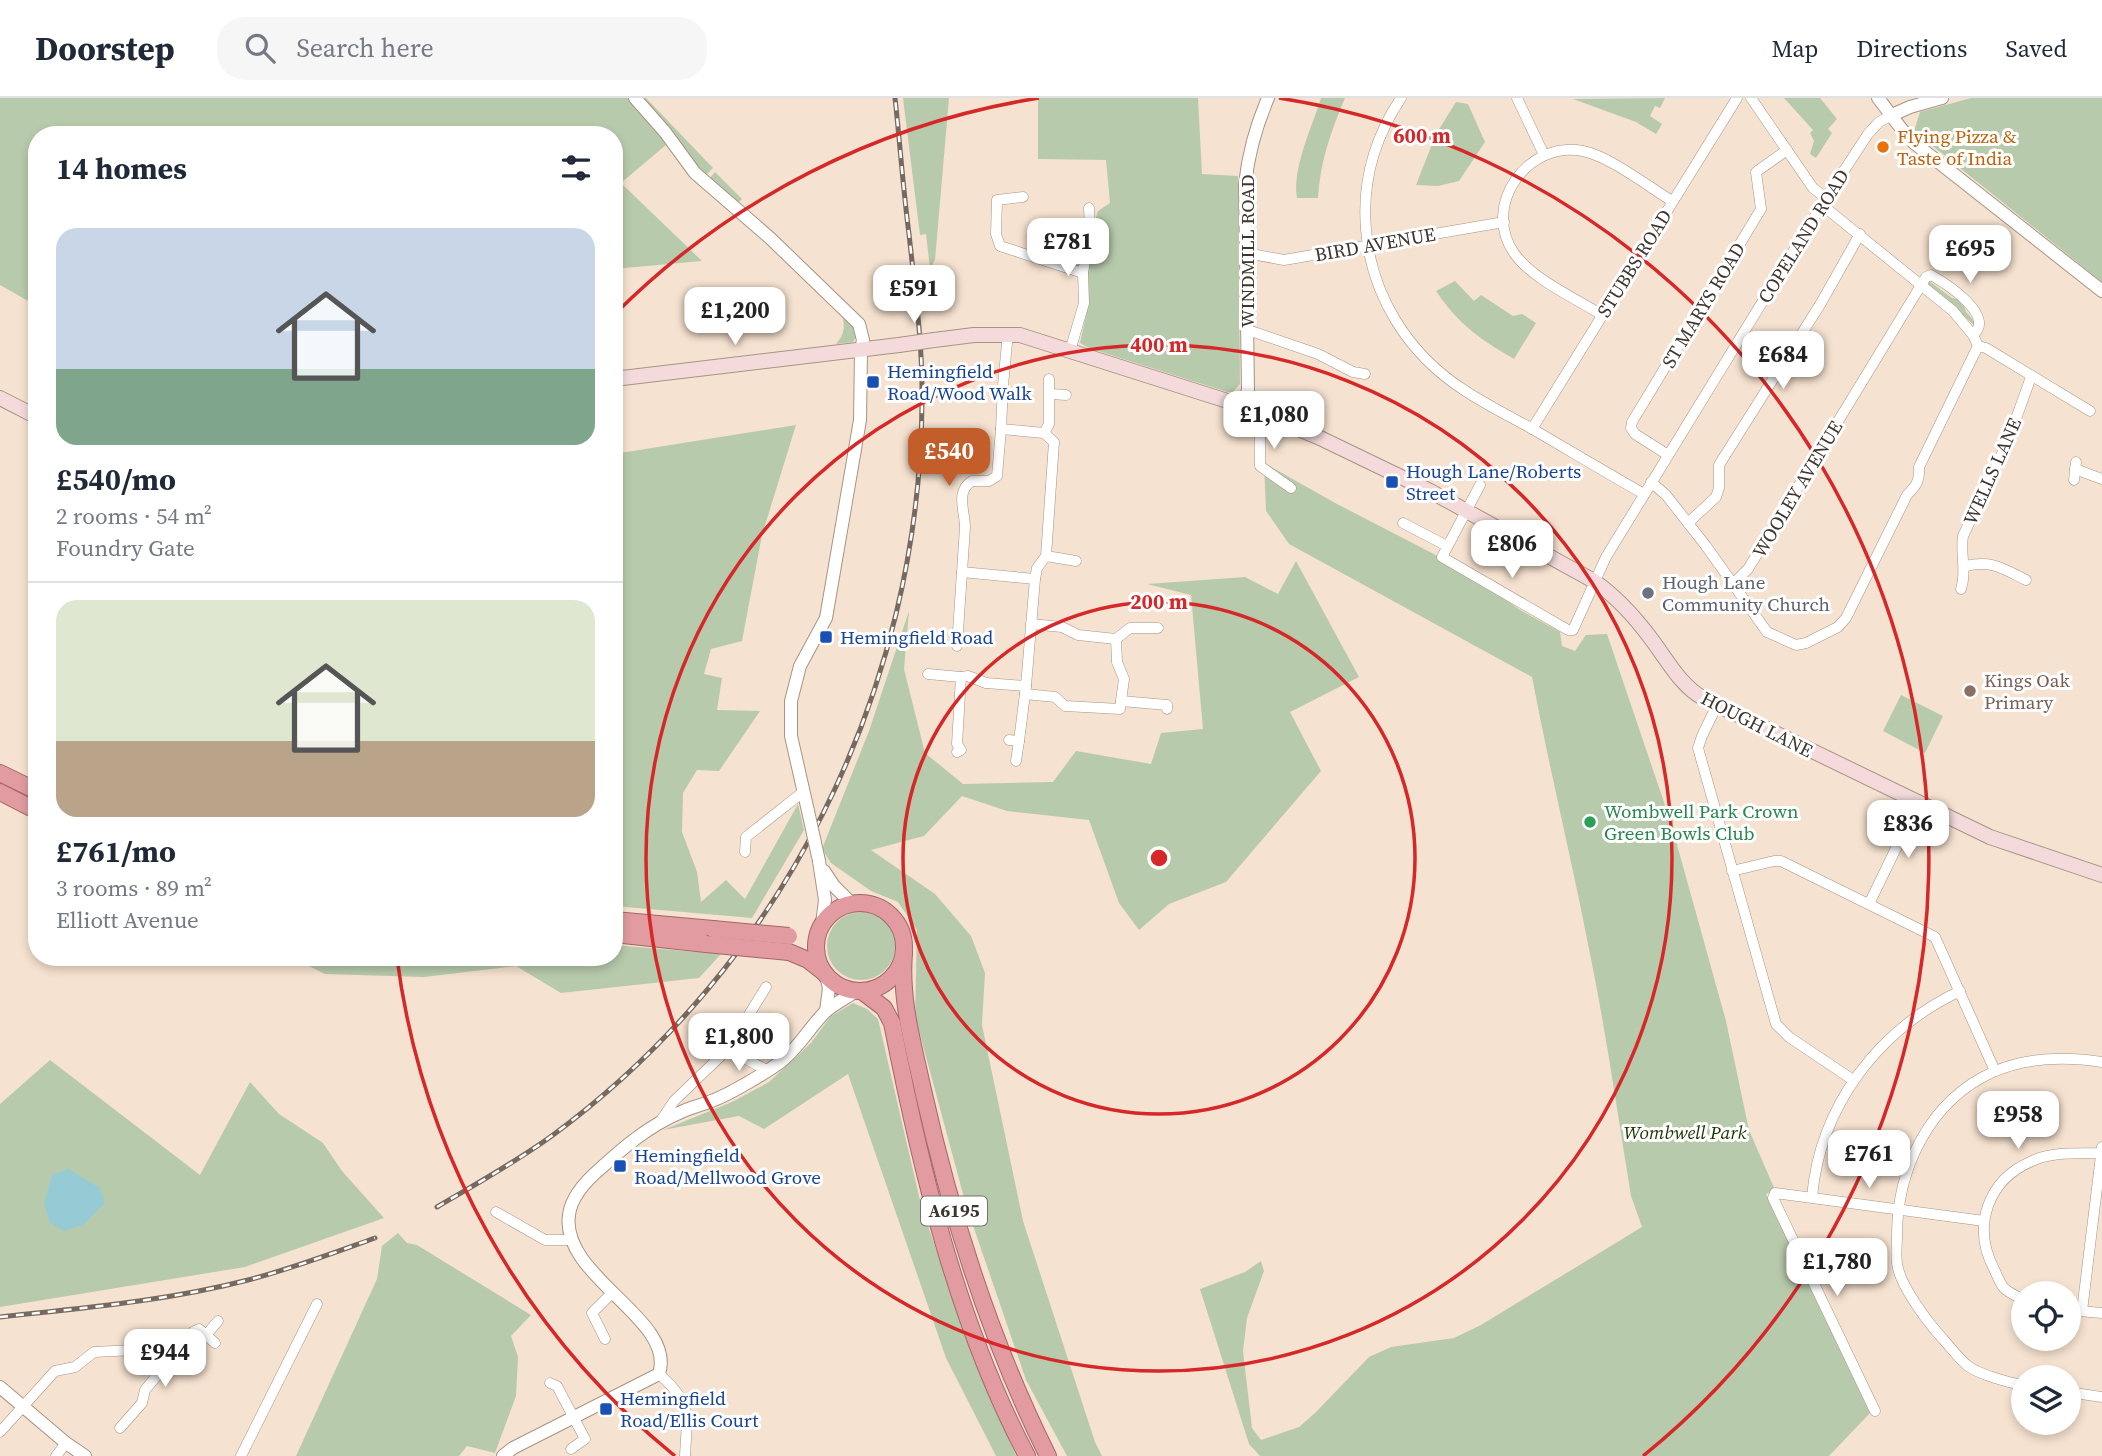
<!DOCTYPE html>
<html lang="en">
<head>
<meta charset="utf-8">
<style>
  :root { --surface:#fff; --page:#f6f6f7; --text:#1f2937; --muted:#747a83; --line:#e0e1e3; --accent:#c35e2a }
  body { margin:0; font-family:"Source Serif 4",serif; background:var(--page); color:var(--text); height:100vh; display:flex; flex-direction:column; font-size:26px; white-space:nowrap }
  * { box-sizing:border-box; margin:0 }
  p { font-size:23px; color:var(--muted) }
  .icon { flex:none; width:38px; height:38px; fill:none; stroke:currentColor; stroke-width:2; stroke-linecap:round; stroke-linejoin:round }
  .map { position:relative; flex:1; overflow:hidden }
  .drawer { position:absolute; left:28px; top:28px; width:595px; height:840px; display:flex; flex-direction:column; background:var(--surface); border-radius:28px; box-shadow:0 4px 10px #0003 }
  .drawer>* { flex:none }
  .controls { position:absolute; left:2011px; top:1183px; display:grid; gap:14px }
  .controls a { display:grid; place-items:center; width:70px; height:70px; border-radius:50%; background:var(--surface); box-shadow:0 4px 10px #0003; font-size:35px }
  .price { position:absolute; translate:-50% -60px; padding:0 16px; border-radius:14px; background:#fff; color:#222; font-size:23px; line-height:46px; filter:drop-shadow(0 2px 4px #0008) }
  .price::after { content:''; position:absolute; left:50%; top:42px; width:21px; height:16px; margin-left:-10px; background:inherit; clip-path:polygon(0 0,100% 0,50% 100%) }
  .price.selected { background:var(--accent); color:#fff }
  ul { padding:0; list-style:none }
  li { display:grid; align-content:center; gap:14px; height:371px; padding:0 28px }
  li+li { border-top:2px solid var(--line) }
  li span { display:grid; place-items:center; height:217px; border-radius:21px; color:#555 }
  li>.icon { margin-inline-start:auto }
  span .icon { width:126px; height:126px; fill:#fffc; stroke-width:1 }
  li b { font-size:30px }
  h2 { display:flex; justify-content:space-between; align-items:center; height:84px; padding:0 28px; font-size:30px }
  header { display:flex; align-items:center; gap:42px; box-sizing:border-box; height:98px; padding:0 35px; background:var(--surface); border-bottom:2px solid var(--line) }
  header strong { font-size:33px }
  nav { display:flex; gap:38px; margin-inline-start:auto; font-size:24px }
  .search { width:490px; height:63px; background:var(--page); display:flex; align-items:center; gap:18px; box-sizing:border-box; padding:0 24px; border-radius:28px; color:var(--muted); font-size:26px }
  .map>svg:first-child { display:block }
  .green { fill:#b8caac }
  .water { fill:#96cbd5 }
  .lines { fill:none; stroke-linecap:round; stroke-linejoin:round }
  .minor-casing { stroke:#a79484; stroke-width:11 }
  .tertiary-casing { stroke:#a79484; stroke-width:14 }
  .secondary-casing { stroke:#a79484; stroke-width:16 }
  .trunk-casing { stroke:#a36768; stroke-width:18 }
  .minor { stroke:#fff; stroke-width:10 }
  .tertiary { stroke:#fff; stroke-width:12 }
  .secondary { stroke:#f4dadb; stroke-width:14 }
  .trunk { stroke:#e29ba0; stroke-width:16 }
  .rail-casing { stroke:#766a60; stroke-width:5 }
  .rail { stroke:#fff; stroke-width:2.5; stroke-dasharray:8; stroke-linecap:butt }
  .tertiary-bridge-casing { stroke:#a79484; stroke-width:14; stroke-linecap:butt }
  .secondary-bridge-casing { stroke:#a79484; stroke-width:16; stroke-linecap:butt }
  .trunk-bridge-casing { stroke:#a36768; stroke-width:18; stroke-linecap:butt }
  .tertiary-bridge { stroke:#fff; stroke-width:12 }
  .secondary-bridge { stroke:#f4dadb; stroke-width:14 }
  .trunk-bridge { stroke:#e29ba0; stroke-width:16 }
  .ring { fill:none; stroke:#d62828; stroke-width:3.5 }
  .food-dot { fill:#e8710a; stroke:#fff; stroke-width:2.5 }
  .transit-dot { fill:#1a4fb4; stroke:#fff; stroke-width:2.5 }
  .worship-dot { fill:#6b7280; stroke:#fff; stroke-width:2.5 }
  .education-dot { fill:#8d6e63; stroke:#fff; stroke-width:2.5 }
  .leisure-dot { fill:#2e9e5b; stroke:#fff; stroke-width:2.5 }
  .labels { text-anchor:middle; stroke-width:6; stroke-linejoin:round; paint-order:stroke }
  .shield { fill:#fff; stroke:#77726d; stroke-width:2 }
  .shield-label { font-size:18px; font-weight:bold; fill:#3d352e }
  .food-label { font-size:19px; fill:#c56008; stroke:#fff; text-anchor:start }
  .street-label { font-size:19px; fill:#3d352e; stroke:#fff }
  .transit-label { font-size:19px; fill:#164399; stroke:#fff; text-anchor:start }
  .worship-label { font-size:19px; fill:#5b616d; stroke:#fff; text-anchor:start }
  .education-label { font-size:19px; fill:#785e54; stroke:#fff; text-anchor:start }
  .leisure-label { font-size:19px; fill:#27864d; stroke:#fff; text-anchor:start }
  .park-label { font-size:19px; font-style:italic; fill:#1a3500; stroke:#fff }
  .centre { fill:#d62828; stroke:#fff; stroke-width:3.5 }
  .ring-label { font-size:21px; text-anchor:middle; font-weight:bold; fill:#d62828; stroke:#fff; stroke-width:6; stroke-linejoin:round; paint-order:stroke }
</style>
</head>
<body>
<header>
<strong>Doorstep</strong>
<div class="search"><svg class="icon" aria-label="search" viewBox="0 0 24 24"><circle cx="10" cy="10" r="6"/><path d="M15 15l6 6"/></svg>Search here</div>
<nav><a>Map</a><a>Directions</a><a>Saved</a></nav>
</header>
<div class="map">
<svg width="2102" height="1358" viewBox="0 0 2102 1358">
  <rect width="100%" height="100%" fill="#f6e2d0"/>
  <g class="green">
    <polygon points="0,0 646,0 713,70 705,78 673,41 621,85 702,163 614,171 614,37 37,37 37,208 0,187"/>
    <polygon points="903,0 949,0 935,162 930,170 926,136 920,137"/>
    <polygon points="1038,0 1198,0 1202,76 1238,78 1240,286 1233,294 1227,294 1089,250 1080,245 1089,204 1087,177 1095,123 1098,113 1110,105 1106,62 1038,61"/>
    <path d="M1321 0H1345C1331 33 1320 64 1318 100H1297C1292 70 1312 29 1321 0Z"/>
    <polygon points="1665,0 1660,10 1655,8 1650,18 1662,26 1656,36 1636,24 1573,1"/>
    <polygon points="1784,0 1820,0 1837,21 1828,31 1832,35 1816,60 1810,56 1814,43 1810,35 1813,32"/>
    <polygon points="1971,0 2102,0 2102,184 1914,33 1920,14"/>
    <polygon points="1456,4 1468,6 1485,44 1459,83 1438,88 1416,87 1436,36"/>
    <polygon points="715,74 742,101 737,106 709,81"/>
    <path d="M1455 183 1474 203 1481 197 1513 218 1522 216 1536 225 1514 261C1480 241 1459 227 1436 193Z"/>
    <polygon points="1929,183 1952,200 1962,202 1966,214 1975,224 1973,226 1928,187"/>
    <path d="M842 216 854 228 856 239 853 244 836 246C845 236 845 229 842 216Z"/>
    <polygon points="796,327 762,437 742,543 711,551 704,576 722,580 717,612 760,613 719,673 697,672 683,695 682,734 697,774 701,804 726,782 745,801 798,706 804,732 752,820 614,808 614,356"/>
    <path d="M1264 365 1337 406 1459 469 1520 512 1560 534 1562 548 1575 553 1586 537 1607 536 1671 725 1726 923 1749 1032 1775 1092 1766 1096 1870 1315 1829 1358H1260L1249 1346 1200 1191 1245 1174 1261 1163 1264 1173 1247 1220 1243 1253 1252 1330 1261 1342 1299 1329 1315 1315 1369 1259 1391 1249 1454 1240 1481 1227 1642 1129 1631 1098C1618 1019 1607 940 1591 861 1573 767 1550 674 1532 579L1289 446 1266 413Z"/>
    <polygon points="1296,463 1359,579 1290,614 1321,673 1226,784 1169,806 1139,832 1119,805 1089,722 1007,713 962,698 924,738 871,752 935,796 971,838 985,875 982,927 1023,1123 1095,1344 1102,1358 1067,1358 1026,1282 966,1107 915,918 917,832 898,804 871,793 831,765 822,751 869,633 909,513 904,571 925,655 963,686 1053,684 1076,653 1151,666 1161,635 1203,631 1191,497 1147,486 1245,479 1278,496"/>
    <polygon points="1901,597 1943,618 1925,655 1883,633"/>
    <circle cx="861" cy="848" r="34"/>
    <polygon points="614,847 721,856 699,880 561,895 516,868 424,879 325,876 291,859 614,859"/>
    <polygon points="853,905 867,911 878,921 922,1111 978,1270 1016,1358 996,1358 946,1260 848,976 764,1031 739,1018 663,1032 732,1004 769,984 811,945 830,919"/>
    <polygon points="50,962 200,1077 250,984 279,1016 323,1045 342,1073 384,1120 245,1169 0,1209 0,1006"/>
    <polygon points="398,1135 407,1145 417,1147 531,1217 511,1238 518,1259 516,1298 495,1355 467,1348 459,1358 296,1358 377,1181 382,1148"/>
  </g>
  <polygon class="water" points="68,1071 100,1090 105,1105 83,1127 64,1133 50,1125 44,1106 52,1077"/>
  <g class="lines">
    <g class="minor-casing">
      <g id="minor">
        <path d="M1401 0C1375 39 1362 84 1366 131 1371 197 1408 256 1464 292 1485 306 1507 317 1529 329 1567 351 1605 374 1644 396"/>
        <polyline points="1517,0 1544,57"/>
        <polyline points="1751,0 1813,90 1826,100"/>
        <polyline points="1023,99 997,102 996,136 1000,148 1083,175"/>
        <polyline points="1246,155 1284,162 1504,124"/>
        <path d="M1602 217C1575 200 1532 181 1514 155 1481 107 1528 42 1583 53 1609 58 1649 89 1672 103"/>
        <polyline points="1248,232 1318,256 1353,274 1365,276"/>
        <polyline points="1008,235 1003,287 1001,331 1044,335"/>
        <polyline points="1978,248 1986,250 2090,313"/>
        <polyline points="1070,253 1084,205 1083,175 1090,130 1089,110"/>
        <polyline points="1050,296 1066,297"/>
        <polyline points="1260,314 1260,368 1291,390"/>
        <polyline points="1532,331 1737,0"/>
        <polyline points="1044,335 1049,326 1049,281"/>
        <polyline points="1668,357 1635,336 1631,330 1632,324 1761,111 1756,74 1787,52"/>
        <polyline points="2075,371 2102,381"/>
        <polyline points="2074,382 2076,364"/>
        <path d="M1651 384 1666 397 1706 448 1767 534 1796 547 1806 545 1838 529 1846 520 1907 397C1916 388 1920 383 1919 369L1978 248 1973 237 1953 213 1822 107"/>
        <polyline points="1480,387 1442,459 1568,532 1573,532 1606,459 1826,100 1868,36 1879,24 1892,17"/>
        <polyline points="1403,425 1447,448"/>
        <polyline points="1688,425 1716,399 1719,390 1719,367 1821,205 1860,136"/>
        <polyline points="1046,458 1076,463"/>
        <path d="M1965 468C1992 462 2002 470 2026 482"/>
        <path d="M962 474C963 459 964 444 965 429 965 414 955 393 972 383H989L997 378 1001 331"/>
        <path d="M1734 485 1748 471 1926 179 1931 177C1947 186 1996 218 1973 237"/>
        <path d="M1961 491C1967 473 1960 456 1963 438L2008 343 2031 279"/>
        <polyline points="1031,526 1062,529 1078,537 1116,541"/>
        <polyline points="1116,541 1117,564 1124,581 1121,603 1167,607 1167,611"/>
        <polyline points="1116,541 1130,530 1158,530"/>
        <polyline points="957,548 962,474 1035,481"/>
        <polyline points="928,576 961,579 957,646 961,652 957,654"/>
        <polyline points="961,579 968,578 986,585 1026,588"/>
        <polyline points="1025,596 1055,599 1065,608 1120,611 1121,603"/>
        <polyline points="1717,607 1702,638 1698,650 1776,926 1789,939 1853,982"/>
        <polyline points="1009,642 1019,643 1026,588 1035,481 1037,470 1046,458 1054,344 1044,335"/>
        <polyline points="1016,663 1019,643"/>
        <polyline points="745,754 746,739 803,694"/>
        <polyline points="1732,773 1774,763 1781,763 1935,839 1995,973"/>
        <polyline points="1869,806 1918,705"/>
        <polyline points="728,951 766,972"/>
        <polyline points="660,1024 674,1003 728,951 766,889"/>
        <path d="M1812 1099C1820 1008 1878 932 1960 893"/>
        <polyline points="496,1114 545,1142 572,1142"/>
        <path d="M2023 1202C2017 1198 2009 1195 2004 1190 2000 1186 1997 1177 1994 1171 1972 1129 1987 1082 2032 1063 2054 1053 2078 1056 2102 1055"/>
        <polyline points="2068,1212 2102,1215"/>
        <polyline points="2082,1213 2102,1049"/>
        <polyline points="206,1237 218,1223"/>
        <polyline points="605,1241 592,1215 613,1194"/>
        <path d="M659 1276C693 1306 687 1316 685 1358"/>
        <polyline points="550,1285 557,1288 585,1341 571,1351"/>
        <path d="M2023 1287C2010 1285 1978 1276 1968 1268 1959 1261 1951 1250 1943 1241 1929 1226 1902 1190 1898 1170 1895 1161 1897 1148 1897 1138 1897 1071 1929 1003 1993 974 2028 959 2065 958 2102 964"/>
        <polyline points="2068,1294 2102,1299"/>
        <polyline points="1875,1313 1773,1100 1775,1095 1984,1123"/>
        <polyline points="120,1330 142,1305 145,1292 193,1234 199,1231 215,1245"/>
        <polyline points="0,1334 55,1273 75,1269 94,1254 134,1252 139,1253 160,1272"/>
        <polyline points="56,1358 66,1345"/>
        <polyline points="241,1358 317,1206"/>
      </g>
    </g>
    <g class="tertiary-casing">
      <g id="tertiary">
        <polyline points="635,0 665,34 695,75 770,140 859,226 863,242 861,252 860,322 826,520 800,568 791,603 791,638 808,713"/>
        <path d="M1878 0C1890 15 1900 31 1913 44L2102 193"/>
        <polyline points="1892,17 1910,9 1942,0"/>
        <path d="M1243 308 1248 292 1245 87C1248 57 1256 28 1268 0"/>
        <polyline points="819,763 825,802 822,826"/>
        <polyline points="824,773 834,788 851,805"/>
        <polyline points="826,878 829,890 826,913"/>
        <polyline points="0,1289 66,1345 85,1358"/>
        <path d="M503 1358 513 1350 659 1276C677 1221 560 1179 569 1117 571 1099 588 1081 601 1070 625 1048 649 1028 679 1015 690 1009 703 1007 714 1002 730 996 765 975 779 965 798 951 809 930 825 914 834 906 846 900 856 893"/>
      </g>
    </g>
    <g class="secondary-casing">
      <g id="secondary">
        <path d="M934 242 974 237H1020L1243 308 1318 339 1430 393 1594 483C1617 499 1635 519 1652 542 1667 562 1681 588 1703 600L1990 739 2102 777"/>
        <polyline points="614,281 899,247"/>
        <polyline points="0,300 37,319"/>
      </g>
    </g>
    <g class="trunk-casing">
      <g id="trunk">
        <polyline points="0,675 37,693"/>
        <polyline points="0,694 37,713"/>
        <circle cx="860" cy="849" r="44"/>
        <polyline points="614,822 713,831"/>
        <polyline points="614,836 706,846"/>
        <polyline points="789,854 808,862 822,873"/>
        <path d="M904 855C900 902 913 946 923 992 951 1118 990 1242 1048 1358"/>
        <path d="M863 894 884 910 892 925C921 1072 957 1225 1027 1358"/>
      </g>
    </g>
    <use href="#minor" class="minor"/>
    <use href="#tertiary" class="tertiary"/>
    <use href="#secondary" class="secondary"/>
    <use href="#trunk" class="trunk"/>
    <g class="rail-casing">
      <g id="rail">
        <path d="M437 1109C476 1086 516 1064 553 1037 785 866 920 591 922 304 923 248 915 192 909 136 903 91 900 45 895 0"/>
        <path d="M0 1219C83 1210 167 1203 248 1182 291 1171 333 1155 375 1140"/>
      </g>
    </g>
    <use href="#rail" class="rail"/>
    <g class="tertiary-bridge-casing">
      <polyline id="tertiary-bridge" points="808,713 819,763"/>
    </g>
    <g class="secondary-bridge-casing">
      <polyline id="secondary-bridge" points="899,247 934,242"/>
    </g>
    <g class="trunk-bridge-casing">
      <g id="trunk-bridge">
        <polyline points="713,831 789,838"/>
        <polyline points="706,846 789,854"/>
      </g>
    </g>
    <use href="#tertiary-bridge" class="tertiary-bridge"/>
    <use href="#secondary-bridge" class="secondary-bridge"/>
    <use href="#trunk-bridge" class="trunk-bridge"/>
  </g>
  <g class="ring">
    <circle cx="1159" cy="760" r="256"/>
    <circle cx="1159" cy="760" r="513"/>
    <path d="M675 1358A769 769 0 0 1 397 860M615 216A769 769 0 0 1 1039 0M1279 0A769 769 0 0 1 1643 1358"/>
  </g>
  <circle class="food-dot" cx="1883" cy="49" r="7"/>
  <g class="transit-dot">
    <rect x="866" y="277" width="14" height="14" rx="3.5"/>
    <rect x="1385" y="377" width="14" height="14" rx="3.5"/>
    <rect x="819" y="532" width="14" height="14" rx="3.5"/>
    <rect x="613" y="1061" width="14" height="14" rx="3.5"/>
    <rect x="599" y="1304" width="14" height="14" rx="3.5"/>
  </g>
  <circle class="worship-dot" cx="1648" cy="495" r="7"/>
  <circle class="education-dot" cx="1970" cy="593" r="7"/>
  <circle class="leisure-dot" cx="1590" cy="724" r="7"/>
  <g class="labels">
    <rect class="shield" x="921" y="1098.5" width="66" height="29" rx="5"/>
    <g class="shield-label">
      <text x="954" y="1119">A6195</text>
    </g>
    <g class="food-label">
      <text x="1897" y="45">Flying Pizza &amp;<tspan x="1897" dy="22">Taste of India</tspan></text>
    </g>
    <g class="street-label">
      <text transform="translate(1803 138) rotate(-58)" y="7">COPELAND ROAD</text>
      <text transform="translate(1375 146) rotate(-10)" y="7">BIRD AVENUE</text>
      <text transform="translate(1247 153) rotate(-90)" y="7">WINDMILL ROAD</text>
      <text transform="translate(1634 165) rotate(-58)" y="7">STUBBS ROAD</text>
      <text transform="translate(1703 207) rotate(-59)" y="7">ST MARYS ROAD</text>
      <text transform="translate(1992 373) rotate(-66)" y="7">WELLS LANE</text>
      <text transform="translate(1797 391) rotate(-59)" y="7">WOOLEY AVENUE</text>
      <text transform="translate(1757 626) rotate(27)" y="7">HOUGH LANE</text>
    </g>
    <g class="transit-label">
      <text x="887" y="280">Hemingfield<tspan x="887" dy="22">Road/Wood Walk</tspan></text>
      <text x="1406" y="380">Hough Lane/Roberts<tspan x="1406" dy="22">Street</tspan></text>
      <text x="840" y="546">Hemingfield Road</text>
      <text x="634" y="1064">Hemingfield<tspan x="634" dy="22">Road/Mellwood Grove</tspan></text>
      <text x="620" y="1307">Hemingfield<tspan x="620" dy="22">Road/Ellis Court</tspan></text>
    </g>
    <g class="worship-label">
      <text x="1662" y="491">Hough Lane<tspan x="1662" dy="22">Community Church</tspan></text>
    </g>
    <g class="education-label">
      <text x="1984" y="589">Kings Oak<tspan x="1984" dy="22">Primary</tspan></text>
    </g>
    <g class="leisure-label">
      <text x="1604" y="720">Wombwell Park Crown<tspan x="1604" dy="22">Green Bowls Club</tspan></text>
    </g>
    <g class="park-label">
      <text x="1685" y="1041">Wombwell Park</text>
    </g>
  </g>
  <circle cx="1159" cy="760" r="10" class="centre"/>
  <g class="ring-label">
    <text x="1422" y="45">600 m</text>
    <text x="1159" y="254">400 m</text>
    <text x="1159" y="511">200 m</text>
  </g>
</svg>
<div class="controls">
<a><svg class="icon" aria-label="locate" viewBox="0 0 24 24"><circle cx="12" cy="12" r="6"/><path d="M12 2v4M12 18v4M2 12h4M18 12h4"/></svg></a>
<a><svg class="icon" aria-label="layers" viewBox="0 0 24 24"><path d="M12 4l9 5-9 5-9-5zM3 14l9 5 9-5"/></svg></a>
</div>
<b class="price" style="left:1068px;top:180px">£781</b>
<b class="price" style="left:1970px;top:187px">£695</b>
<b class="price" style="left:914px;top:227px">£591</b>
<b class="price" style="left:735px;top:249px">£1,200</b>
<b class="price" style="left:1783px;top:293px">£684</b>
<b class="price" style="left:1274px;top:353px">£1,080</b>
<b class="price selected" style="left:949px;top:390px">£540</b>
<b class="price" style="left:1512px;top:482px">£806</b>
<b class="price" style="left:1908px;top:762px">£836</b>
<b class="price" style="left:739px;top:975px">£1,800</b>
<b class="price" style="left:2018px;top:1053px">£958</b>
<b class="price" style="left:1869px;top:1092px">£761</b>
<b class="price" style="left:1837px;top:1200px">£1,780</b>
<b class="price" style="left:165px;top:1291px">£944</b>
<section class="drawer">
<h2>14 homes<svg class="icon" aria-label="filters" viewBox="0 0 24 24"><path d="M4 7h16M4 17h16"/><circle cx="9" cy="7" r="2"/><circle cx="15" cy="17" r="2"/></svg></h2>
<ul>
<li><span style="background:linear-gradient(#c9d6e8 65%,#7fa58c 0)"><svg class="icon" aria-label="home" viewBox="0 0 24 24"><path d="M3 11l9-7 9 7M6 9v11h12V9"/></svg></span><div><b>£540/mo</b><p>2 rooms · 54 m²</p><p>Foundry Gate</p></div></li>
<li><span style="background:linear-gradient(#dfe7d0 65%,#b9a48a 0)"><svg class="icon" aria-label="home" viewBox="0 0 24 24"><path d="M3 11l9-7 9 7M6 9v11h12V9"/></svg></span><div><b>£761/mo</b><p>3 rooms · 89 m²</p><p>Elliott Avenue</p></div></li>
</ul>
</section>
</div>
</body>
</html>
